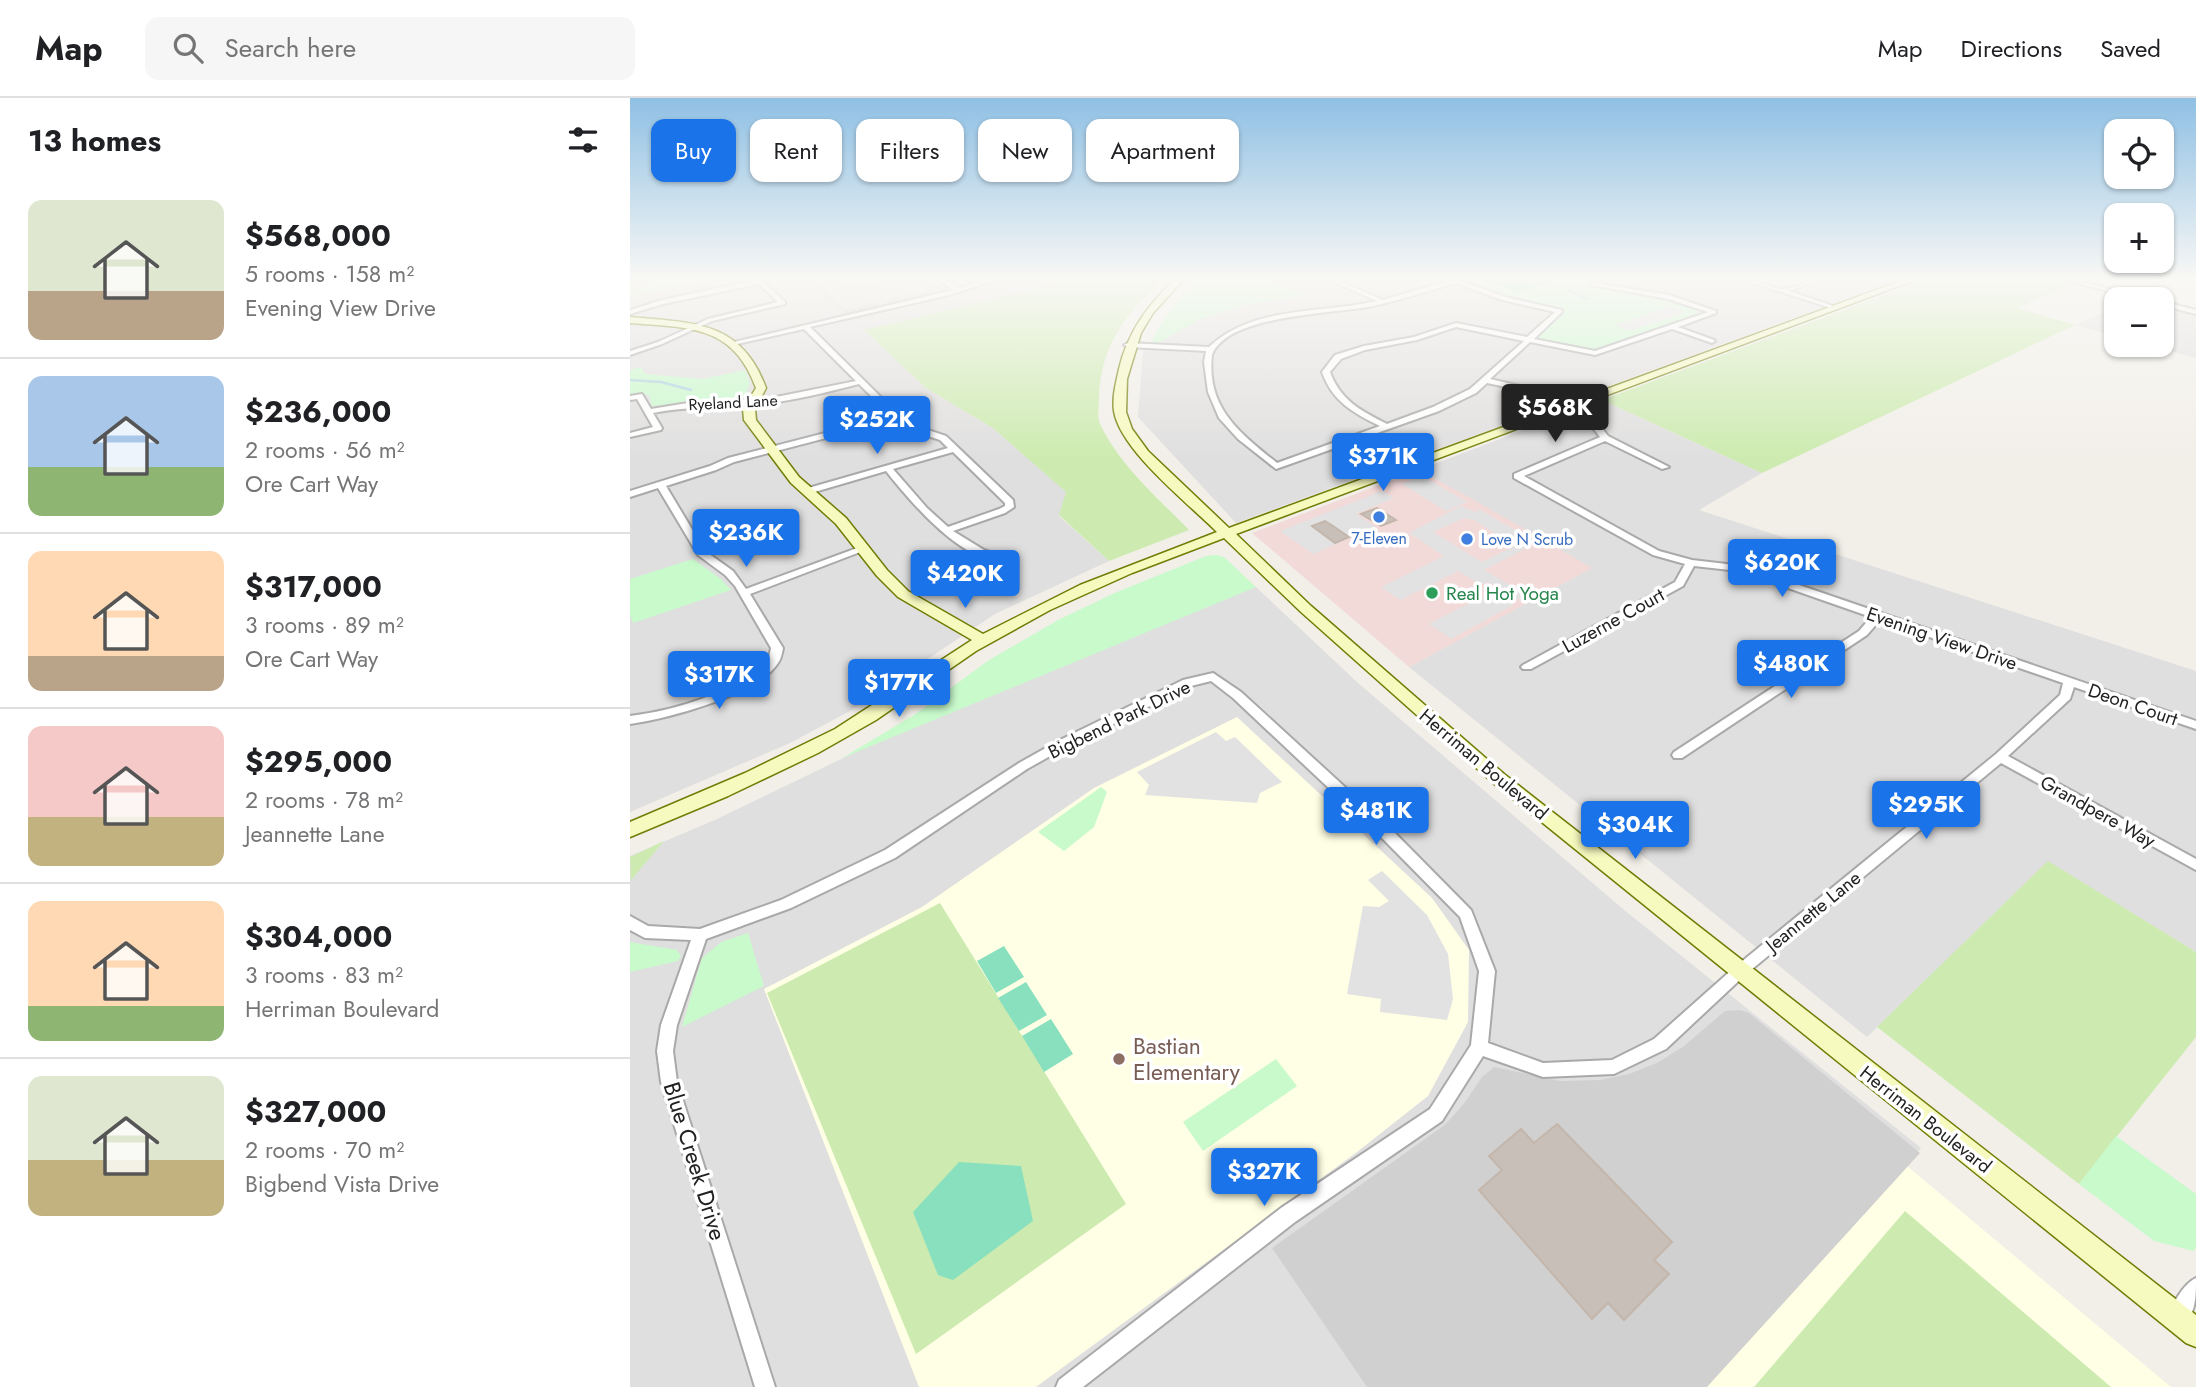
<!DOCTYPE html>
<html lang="en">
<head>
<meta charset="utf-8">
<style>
  :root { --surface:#fff; --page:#f6f6f6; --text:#202124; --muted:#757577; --line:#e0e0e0; --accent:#1a73e8 }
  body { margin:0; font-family:Jost,sans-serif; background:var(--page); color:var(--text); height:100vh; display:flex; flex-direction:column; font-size:26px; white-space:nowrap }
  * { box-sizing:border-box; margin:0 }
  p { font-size:23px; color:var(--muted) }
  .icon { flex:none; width:38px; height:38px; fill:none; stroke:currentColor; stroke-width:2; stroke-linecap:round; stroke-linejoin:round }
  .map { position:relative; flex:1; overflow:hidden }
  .sheet { display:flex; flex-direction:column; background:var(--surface); width:630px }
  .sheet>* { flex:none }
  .banner { position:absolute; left:21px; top:21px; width:665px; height:63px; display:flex; gap:14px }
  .controls { position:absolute; left:1474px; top:21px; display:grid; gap:14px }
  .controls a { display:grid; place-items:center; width:70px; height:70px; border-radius:14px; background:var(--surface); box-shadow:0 2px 5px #0004; font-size:35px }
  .price { position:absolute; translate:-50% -60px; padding:0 16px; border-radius:7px; background:var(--accent); color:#fff; font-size:23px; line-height:46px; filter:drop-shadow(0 2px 4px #0008) }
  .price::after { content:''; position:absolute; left:50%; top:42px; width:21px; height:16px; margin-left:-10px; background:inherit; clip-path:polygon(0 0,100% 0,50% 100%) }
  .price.selected { background:#222; color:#fff }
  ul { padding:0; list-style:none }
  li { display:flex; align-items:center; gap:21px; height:175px; padding:0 28px }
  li+li { border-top:2px solid var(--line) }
  li span { display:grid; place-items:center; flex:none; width:196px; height:140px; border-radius:14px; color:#555 }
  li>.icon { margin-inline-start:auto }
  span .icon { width:84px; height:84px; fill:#fffc; stroke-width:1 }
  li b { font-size:30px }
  h2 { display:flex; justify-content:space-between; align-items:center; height:84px; padding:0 28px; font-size:30px }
  .pill { padding:0 24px; border-radius:14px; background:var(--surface); box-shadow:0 2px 5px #0004; font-size:24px; line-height:63px }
  .pill.selected { background:var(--accent); color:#fff }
  header { display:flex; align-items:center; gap:42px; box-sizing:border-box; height:98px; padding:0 35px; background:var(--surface); border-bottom:2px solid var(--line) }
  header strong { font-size:33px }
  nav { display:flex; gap:38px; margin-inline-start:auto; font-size:24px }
  .search { width:490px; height:63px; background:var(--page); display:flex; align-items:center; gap:18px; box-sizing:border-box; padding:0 24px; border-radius:14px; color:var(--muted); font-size:26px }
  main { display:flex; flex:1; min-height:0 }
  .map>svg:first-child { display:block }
  .residential { fill:#e0dfdf }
  .commercial { fill:#f2dad9 }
  .education { fill:#ffffe5 }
  .religious { fill:#d0d0d0 }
  .grass { fill:#cdebb0 }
  .park { fill:#c8facc }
  .pitch { fill:#88e0be }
  .parking { fill:#e2e2e2; fill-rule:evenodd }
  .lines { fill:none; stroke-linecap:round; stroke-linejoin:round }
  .stream { stroke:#aad3df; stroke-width:2.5 }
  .building { fill:#c7bfb8; stroke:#c4b6ab; stroke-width:2 }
  .street-casing { stroke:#a9a9a9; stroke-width:4 }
  .secondary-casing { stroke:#707d05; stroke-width:3 }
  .street { fill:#fff; fill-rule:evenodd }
  .secondary { fill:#f7fabf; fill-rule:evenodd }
  .shop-dot { fill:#3f7fe0; stroke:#fff; stroke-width:2.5 }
  .leisure-dot { fill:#2e9e5b; stroke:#fff; stroke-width:2.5 }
  .education-dot { fill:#8d6e63; stroke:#fff; stroke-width:2.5 }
  .labels { text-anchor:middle; stroke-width:7; stroke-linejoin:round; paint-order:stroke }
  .far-street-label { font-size:16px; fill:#222; stroke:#fff }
  .far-shop-label { font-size:16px; fill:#366cbe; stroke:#fff }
  .leisure-label { font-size:19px; fill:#27864d; stroke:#fff; text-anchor:start }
  .street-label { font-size:19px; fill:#222; stroke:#fff }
  .near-education-label { font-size:23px; fill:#785e54; stroke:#fff; text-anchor:start }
  .near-street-label { font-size:23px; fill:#222; stroke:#fff }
</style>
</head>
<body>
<header>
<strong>Map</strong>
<div class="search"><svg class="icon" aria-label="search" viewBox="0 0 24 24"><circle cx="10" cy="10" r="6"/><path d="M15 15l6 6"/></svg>Search here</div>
<nav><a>Map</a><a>Directions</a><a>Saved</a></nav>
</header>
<main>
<section class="sheet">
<h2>13 homes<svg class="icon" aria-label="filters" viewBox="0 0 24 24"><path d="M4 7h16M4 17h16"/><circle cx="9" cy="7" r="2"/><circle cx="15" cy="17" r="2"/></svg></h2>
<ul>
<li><span style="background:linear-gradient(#dfe7d0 65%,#b9a48a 0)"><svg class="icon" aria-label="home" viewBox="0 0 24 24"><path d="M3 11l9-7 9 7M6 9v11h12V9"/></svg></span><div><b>$568,000</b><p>5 rooms · 158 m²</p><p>Evening View Drive</p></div></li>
<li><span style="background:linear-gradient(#a9c7e8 65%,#8fb573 0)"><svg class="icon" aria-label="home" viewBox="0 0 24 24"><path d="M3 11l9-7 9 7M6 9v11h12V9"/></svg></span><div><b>$236,000</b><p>2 rooms · 56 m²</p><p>Ore Cart Way</p></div></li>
<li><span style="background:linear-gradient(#ffd9b3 75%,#b9a48a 0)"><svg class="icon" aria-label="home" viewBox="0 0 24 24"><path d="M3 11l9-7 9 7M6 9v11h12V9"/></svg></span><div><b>$317,000</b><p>3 rooms · 89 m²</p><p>Ore Cart Way</p></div></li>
<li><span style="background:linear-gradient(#f6c9c9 65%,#c2b280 0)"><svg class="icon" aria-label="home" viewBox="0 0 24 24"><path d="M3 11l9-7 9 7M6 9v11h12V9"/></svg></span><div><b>$295,000</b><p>2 rooms · 78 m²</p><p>Jeannette Lane</p></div></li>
<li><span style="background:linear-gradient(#ffd9b3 75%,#8fb573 0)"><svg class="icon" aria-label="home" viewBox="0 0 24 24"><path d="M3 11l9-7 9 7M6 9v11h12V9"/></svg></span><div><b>$304,000</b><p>3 rooms · 83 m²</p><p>Herriman Boulevard</p></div></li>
<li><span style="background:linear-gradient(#dfe7d0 60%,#c2b280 0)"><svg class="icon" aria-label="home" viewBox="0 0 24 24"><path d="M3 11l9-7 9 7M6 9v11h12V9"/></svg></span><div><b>$327,000</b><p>2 rooms · 70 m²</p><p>Bigbend Vista Drive</p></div></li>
</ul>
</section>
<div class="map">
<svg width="1566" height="1289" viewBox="0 0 1566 1289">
  <rect width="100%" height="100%" fill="#f2efe9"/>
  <g class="residential">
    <polygon points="0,182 178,182 216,217 314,193 301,182 442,182 235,232 296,290 363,330 437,394 429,418 479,463 365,516 220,613 160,645 0,714"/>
    <polygon points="639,182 1267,182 606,425 508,319 513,253 573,220 618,206 673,198"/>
    <polygon points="1486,208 1486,238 1445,227"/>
    <polygon points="1531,208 1566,217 1566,260 1518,247 1531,247"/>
    <polygon points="972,302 1132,375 1069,412 1566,573 1566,854 1418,764 1237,939 779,569 961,470 789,372"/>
    <polygon points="626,489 728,585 993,811 1291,1050 1277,1068 1076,1289 0,1289 0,758 87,721 234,650 613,492"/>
  </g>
  <polygon class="commercial" points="789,372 855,408 962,470 779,569 622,435"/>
  <g class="education">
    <polygon points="607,619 802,800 839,852 838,924 798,998 727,1054 406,1289 289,1289 134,891 292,809 464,690"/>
    <polygon points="1277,1068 1541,1289 1076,1289"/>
  </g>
  <g class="religious">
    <polygon points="178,182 301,182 315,193 216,217"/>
    <polygon points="1110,912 1119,915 1290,1055 1077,1289 737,1289 642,1150 816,1026 836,1003 852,979 864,969 930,983 970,982 999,976 1027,965 1054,948 1095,913"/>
  </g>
  <g class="grass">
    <path d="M442 182H533C496 214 470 249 469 300 469 308 467 319 470 326 491 369 527 399 559 432L479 463 429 417 436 394 363 330 296 290 234 232Z"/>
    <polygon points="1295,182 1423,182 1440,187 1387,210 1445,227 1132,375 972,302"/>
    <polygon points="34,743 1,782 0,759"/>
    <polygon points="1418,763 1566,854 1566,939 1449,1086 1247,929"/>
    <polygon points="310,805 496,1106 286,1256 137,895"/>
    <polygon points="1275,1113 1481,1289 1124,1289"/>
  </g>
  <g class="park">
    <polygon points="27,182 78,182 0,198 0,194"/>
    <path d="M569 182H639L675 198 618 206 573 220 526 246 522 243C534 218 548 200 569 182Z"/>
    <path d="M824 182H965L962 185C1004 192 1044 197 1084 214L965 255 900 242 929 214 874 201Z"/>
    <polygon points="11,269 15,276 73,281 115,272 120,285 115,298 105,304 68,302 22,308 19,297 0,296 0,272"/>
    <polygon points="586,457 594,459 626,489 212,660 284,617 359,562 430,521 487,494 576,458"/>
    <polygon points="63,461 91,481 101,492 3,525 0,517 0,481"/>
    <polygon points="471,689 477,694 464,729 434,753 408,734"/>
    <polygon points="118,835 134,888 52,929 72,860 91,844"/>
    <polygon points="0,844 47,852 51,858 48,863 0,874"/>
    <polygon points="646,961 667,988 573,1053 553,1024"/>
    <polygon points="1486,1038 1566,1096 1566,1149 1564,1153 1524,1143 1449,1086"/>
  </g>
  <g class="pitch">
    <polygon points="851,182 928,182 889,194"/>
    <polygon points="374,848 394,879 366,895 347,863"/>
    <polygon points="396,884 417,917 389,933 368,900"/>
    <polygon points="421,921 443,956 414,974 392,938"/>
    <polygon points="329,1064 391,1068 403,1123 323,1182 308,1177 283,1114"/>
  </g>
  <g class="parking">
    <polygon points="181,182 199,182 216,196 277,183 286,182 299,192 256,202 259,205 251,207 246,204 225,211 214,211"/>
    <polygon points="1040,208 1056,214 1000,233 985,227"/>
    <polygon points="792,378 837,404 816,413 772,386"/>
    <polygon points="752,393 764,400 726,416 746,429 683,456 650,433"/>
    <path d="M831 408 845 414 850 412 899 440 894 444 901 448 854 472 899 498 878 503 883 507 821 541 799 526 861 494 867 498 874 493 858 484 851 487 828 473 770 502 751 489 814 458 779 435ZM834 420 844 422 885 448 852 464 803 434Z"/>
    <polygon points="586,634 596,643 605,639 652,684 630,695 627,705 515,697 519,687 507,674"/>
    <polygon points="752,773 797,817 818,856 823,901 817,922 750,914 751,901 717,896 733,808 749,809 759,803 738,782"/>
  </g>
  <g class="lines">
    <g class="stream">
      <polyline points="937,182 939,187"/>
      <polyline points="939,192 956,201"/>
      <polyline points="0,282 31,284 61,292"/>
    </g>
  </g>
  <g class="building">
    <polygon points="747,410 766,422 751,428 731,416"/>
    <polygon points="695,423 703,428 719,439 705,445 682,428"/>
    <polygon points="927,1026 1042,1144 1024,1162 1039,1176 994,1222 978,1205 962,1221 849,1092 872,1072 859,1058 891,1031 904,1045"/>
  </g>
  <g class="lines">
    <g class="street-casing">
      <g id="street">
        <polygon points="125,182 131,182 155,204 155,206 82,223 32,246 0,257 0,253 28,244 78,221 148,204 129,186 33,206 0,216 0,212 32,202"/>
        <path d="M309 182H316L329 190 356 182H365L319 197 180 229 269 317 289 329 316 338 383 402 384 409 375 415 323 433 354 452 371 458V462C332 465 279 402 256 373L181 395H175V391L318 350 310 342 283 333 265 322 104 364 86 372 36 388 75 453 103 473 116 491 230 449H236L238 451 120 496 153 550C152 556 151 561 148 565 128 597 36 621 0 626V618C48 612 101 595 138 564L141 550 105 488 95 477 68 457 28 390 0 399V393L80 368 98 360 261 318 229 286C194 295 158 304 122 307 89 310 56 308 23 315L32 330 31 332 0 339V335L23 329 7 301 0 302V298L12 296 21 311 58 305 136 301 226 283 174 231 103 247 100 245 323 192ZM323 354 375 405V408L369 411 318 429 297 410 263 371Z"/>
        <path d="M699 182H707L753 202 821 182H829L876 199 932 212V214L904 241 965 253 1078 214 1038 201 962 187 960 184 1039 197 1086 213V215L1048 229 1084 242 1085 243 1082 245 1042 231 965 257 900 244 860 281 908 292 941 305 968 325 978 338 1039 369 1032 371 975 343 894 378 1029 453 1062 462 1114 468 1566 623V631L1444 589 1440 601 1378 658 1566 761V772L1371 665 1115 877 1036 951 984 976 913 979 853 958 812 1023 665 1124 453 1289H426L429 1282 651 1110 800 1011 841 947 849 873 830 819 754 742 603 600 581 583 561 588 438 648 397 671 265 760 161 810 76 841 47 927 43 953 47 984 145 1289H125L31 984 27 953 31 927 61 842 15 840 0 832V818L18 828 70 831 151 802 255 752 389 665 430 642 553 582 583 575 611 594 764 734 841 812 865 873 858 945 913 965 982 962 1024 941 1105 869 1366 656 1430 597 1433 585 1250 522 1237 537 1052 660H1044L1042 657 1044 654 1229 533 1241 519 1109 473 1064 468 1053 488 901 571H893L891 569 893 567 1045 484 1055 466 1023 457 884 380V376L970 339C944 302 898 294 857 285L846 295 809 313 646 371 608 341 589 320 578 294 574 264 576 253 498 249 494 247 498 245 579 249C623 207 692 216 747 203ZM826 185 872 202 925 214 897 239 826 225 784 239 734 248 705 257 692 274C702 303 723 315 750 328L647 365C610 335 576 310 582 257 597 216 705 216 743 208 771 202 798 193 826 185ZM826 229 894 243 840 291 803 309 757 326C731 313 710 302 700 274L711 261 735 252 787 242Z"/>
        <path d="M1114 182C1127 181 1139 190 1152 191 1164 192 1177 182 1190 182L1159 193 1209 210 1204 211Z"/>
        <polygon points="1436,182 1445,182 1518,201 1508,201"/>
        <polygon points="1531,203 1566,212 1566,216 1531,207"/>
        <path d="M1566 1180C1566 1199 1566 1222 1547 1230L1540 1227 1537 1220C1542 1207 1553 1186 1566 1180Z"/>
      </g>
    </g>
    <g class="secondary-casing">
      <path id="secondary" d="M544 182H553L523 215 511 235 497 281 496 314 502 331 518 353 599 430 1273 182H1285L606 436 681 508 874 676 1566 1217V1249L1556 1245 862 684 671 514 594 440 502 475 420 512 346 553 246 622 188 655 98 698 0 739V724L115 675 205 631 342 542 268 499 247 478 206 426 161 385 114 322 113 311 126 290C103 226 58 230 0 225V219C63 225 111 222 136 290L125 311 126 322 169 379 216 420 257 472 278 493 353 536 450 487 587 434C559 406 490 352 484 313 482 299 486 285 489 271 498 234 517 208 544 182Z"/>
    </g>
    <use href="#street" class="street"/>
    <use href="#secondary" class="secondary"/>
  </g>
  <linearGradient id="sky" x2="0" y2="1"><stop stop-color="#8fc0e4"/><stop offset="0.5" stop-color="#f9f8f5"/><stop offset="1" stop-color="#f9f8f5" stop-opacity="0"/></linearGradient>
  <rect width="1566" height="362" fill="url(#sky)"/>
  <g class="shop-dot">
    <circle cx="749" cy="419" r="7"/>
    <circle cx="837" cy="441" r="7"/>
  </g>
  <circle class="leisure-dot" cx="802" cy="495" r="7"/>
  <circle class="education-dot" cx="489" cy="961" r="7"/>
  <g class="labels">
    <g class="far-street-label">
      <text transform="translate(103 304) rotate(-3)" y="6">Ryeland Lane</text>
    </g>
    <g class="far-shop-label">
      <text x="749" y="446">7-Eleven</text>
      <text x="851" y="447" text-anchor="start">Love N Scrub</text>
    </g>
    <g class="leisure-label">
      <text x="816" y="502">Real Hot Yoga</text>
    </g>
    <g class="street-label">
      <text transform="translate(983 522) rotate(-29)" y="7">Luzerne Court</text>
      <text transform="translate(1312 540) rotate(19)" y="7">Evening View Drive</text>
      <text transform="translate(1503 606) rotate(19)" y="7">Deon Court</text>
      <text transform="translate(489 621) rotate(-26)" y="7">Bigbend Park Drive</text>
      <text transform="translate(854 666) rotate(40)" y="7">Herriman Boulevard</text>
      <text transform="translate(1468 713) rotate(29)" y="7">Grandpere Way</text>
      <text transform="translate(1183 813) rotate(-39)" y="7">Jeannette Lane</text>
      <text transform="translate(1296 1021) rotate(38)" y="7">Herriman Boulevard</text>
    </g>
    <g class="near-education-label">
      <text x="503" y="956">Bastian<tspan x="503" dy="26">Elementary</tspan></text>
    </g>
    <g class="near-street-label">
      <text transform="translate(65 1063) rotate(73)" y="8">Blue Creek Drive</text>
    </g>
  </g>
</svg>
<div class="controls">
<a><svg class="icon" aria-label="locate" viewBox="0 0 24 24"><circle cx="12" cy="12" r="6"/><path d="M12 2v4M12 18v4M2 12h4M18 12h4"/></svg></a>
<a>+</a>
<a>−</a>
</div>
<b class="price selected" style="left:925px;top:346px">$568K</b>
<b class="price" style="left:247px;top:358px">$252K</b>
<b class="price" style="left:753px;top:395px">$371K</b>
<b class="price" style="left:116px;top:471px">$236K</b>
<b class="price" style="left:1152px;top:501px">$620K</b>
<b class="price" style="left:335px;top:512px">$420K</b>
<b class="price" style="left:1161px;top:602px">$480K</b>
<b class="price" style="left:89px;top:613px">$317K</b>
<b class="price" style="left:269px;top:621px">$177K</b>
<b class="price" style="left:1296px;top:743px">$295K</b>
<b class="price" style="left:746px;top:749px">$481K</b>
<b class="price" style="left:1005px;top:763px">$304K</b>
<b class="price" style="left:634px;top:1110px">$327K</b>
<div class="banner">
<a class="pill selected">Buy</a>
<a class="pill">Rent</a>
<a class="pill">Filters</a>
<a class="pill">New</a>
<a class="pill">Apartment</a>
</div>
</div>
</main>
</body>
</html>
